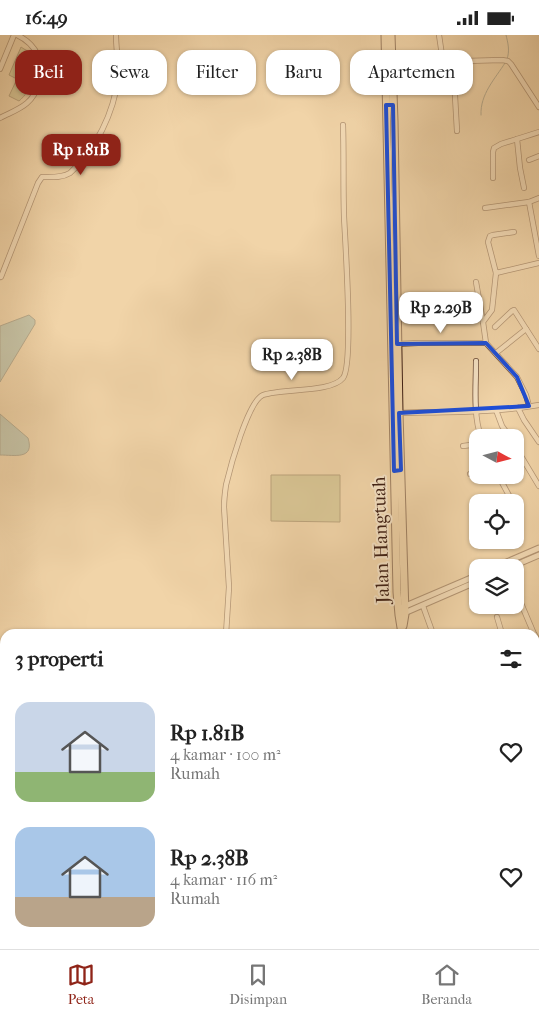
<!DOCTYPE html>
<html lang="id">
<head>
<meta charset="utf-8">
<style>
  :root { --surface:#fff; --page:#f6f6f6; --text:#222; --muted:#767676; --line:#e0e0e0; --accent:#8f2418 }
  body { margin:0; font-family:"IM FELL French Canon",serif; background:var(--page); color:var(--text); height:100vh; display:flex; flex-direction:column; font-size:19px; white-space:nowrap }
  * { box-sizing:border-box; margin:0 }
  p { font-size:16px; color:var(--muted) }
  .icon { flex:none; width:28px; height:28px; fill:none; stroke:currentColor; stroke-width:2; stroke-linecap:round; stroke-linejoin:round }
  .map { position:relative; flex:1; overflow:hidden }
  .drawer { position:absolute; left:0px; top:594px; width:540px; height:321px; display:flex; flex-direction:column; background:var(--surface); border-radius:15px 15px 0 0; box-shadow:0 1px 4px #0004 }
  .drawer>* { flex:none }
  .guide { position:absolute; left:15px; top:15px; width:510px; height:45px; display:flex; gap:10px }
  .needle { width:32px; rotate:97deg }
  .controls { position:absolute; left:469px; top:394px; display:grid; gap:10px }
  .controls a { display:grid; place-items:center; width:55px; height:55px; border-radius:10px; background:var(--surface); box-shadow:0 1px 4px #0004; font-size:25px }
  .price { position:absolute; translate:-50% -42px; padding:0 11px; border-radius:10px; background:#fff; color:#222; font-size:16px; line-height:32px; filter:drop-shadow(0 1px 2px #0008) }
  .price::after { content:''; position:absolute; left:50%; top:30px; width:15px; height:11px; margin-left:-8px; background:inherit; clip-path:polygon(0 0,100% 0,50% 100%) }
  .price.active { background:var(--accent); color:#fff }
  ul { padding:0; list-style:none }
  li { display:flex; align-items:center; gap:15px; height:125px; padding:0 15px }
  li span { display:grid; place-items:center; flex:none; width:140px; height:100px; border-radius:15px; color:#555 }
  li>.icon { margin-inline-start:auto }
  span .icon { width:60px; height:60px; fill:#fffc; stroke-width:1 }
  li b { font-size:21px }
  h2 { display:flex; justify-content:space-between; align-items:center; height:60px; padding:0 15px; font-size:21px }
  .tag { padding:0 18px; border-radius:15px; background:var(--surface); box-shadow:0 1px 4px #0004; font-size:18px; line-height:45px }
  .tag.active { background:var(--accent); color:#fff }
  .status { display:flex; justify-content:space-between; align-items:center; height:35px; padding:0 25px; background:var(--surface); direction:ltr }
  .status svg { height:14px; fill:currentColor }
  .dock { display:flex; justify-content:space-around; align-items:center; height:70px; border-top:1px solid var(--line); background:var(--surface); font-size:14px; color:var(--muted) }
  .dock a { display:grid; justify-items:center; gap:2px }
  .dock .active { color:var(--accent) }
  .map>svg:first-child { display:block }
  .green { fill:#c1bb83; stroke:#806d4b }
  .water { fill:#9bb8ad; stroke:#767b6f }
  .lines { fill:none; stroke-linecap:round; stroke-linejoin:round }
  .stream { stroke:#767b6f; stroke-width:1 }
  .minor-casing { stroke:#6c4c38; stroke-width:6 }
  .tertiary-casing { stroke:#6c4c38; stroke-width:7 }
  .trunk-casing { stroke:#3f1f13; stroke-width:9 }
  .minor { stroke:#f6e3c6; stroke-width:4.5 }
  .tertiary { stroke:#f6e3c6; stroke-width:5 }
  .trunk { stroke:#f1d4a8; stroke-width:7 }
  .marked { fill:none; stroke:#1d4ed8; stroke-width:4; stroke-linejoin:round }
  .labels { text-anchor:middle; stroke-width:4; stroke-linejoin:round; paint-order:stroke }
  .street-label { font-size:19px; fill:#3f1f13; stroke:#f6e3c6 }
</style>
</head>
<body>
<div class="status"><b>16:49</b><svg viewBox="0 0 49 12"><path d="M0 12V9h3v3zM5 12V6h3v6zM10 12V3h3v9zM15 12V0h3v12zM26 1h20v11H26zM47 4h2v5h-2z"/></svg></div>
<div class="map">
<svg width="539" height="914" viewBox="0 0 539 914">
  <rect width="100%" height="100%" fill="#f1d4a8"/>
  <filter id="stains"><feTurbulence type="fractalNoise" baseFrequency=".004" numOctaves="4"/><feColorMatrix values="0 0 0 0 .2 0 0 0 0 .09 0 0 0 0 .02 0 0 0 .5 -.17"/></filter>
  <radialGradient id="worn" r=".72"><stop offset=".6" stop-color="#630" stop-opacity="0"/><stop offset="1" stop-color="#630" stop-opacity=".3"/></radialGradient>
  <g class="green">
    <path d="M21 12C25 15 29 16 31 19 42 34 31 56 19 66L9 61 17 44 9 40Z"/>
    <polygon points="271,440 340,440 340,487 271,486"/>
  </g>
  <g class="water">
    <polygon points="29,280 35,285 35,289 0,347 0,291"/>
    <path d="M0 379 28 403C35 425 14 420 0 420Z"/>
    <polygon points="0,644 5,647 5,674 0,670"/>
  </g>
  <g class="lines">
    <g class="stream">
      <path d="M506 0C508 8 510 16 507 24"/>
      <path d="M481 80C480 59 495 44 505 28"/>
    </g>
    <g class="minor-casing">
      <g id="minor">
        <polyline points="439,0 443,27"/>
        <polyline points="453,26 457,96"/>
        <polyline points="392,28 502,25 508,26 511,29 539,72"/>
        <polyline points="0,34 14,0"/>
        <path d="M0 83C9 78 19 75 27 68 33 63 37 55 39 48 46 28 36 9 17 0"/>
        <polyline points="529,125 539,121"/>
        <polyline points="493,143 493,117 494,113 501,109 517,104"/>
        <polyline points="524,153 520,133 517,104 539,97"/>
        <polyline points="529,167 539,221"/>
        <polyline points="485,173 529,167 539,163"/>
        <polyline points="514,197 493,200 490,201 488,207 496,238 539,228"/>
        <polyline points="496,238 492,275 483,287 486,308 517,342 526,360 529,371"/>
        <path d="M0 241 1 242 38 148 42 142C51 142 62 143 70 138 96 115 114 77 118 43 119 29 116 14 116 0"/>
        <polyline points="476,247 483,287"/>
        <polyline points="495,292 512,276 514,275 539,314"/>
        <polyline points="398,309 418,308 486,308"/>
        <polyline points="496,318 526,294"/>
        <path d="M476 326C476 350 473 380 481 402"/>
        <polyline points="518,373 524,385 539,407"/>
        <polyline points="496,375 502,391 510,402"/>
        <path d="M399 378C446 377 493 378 539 370"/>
        <polyline points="463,411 478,409"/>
        <polyline points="515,411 539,451"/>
        <polyline points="470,439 478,437"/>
        <polyline points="498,440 513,468"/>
        <polyline points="515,554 534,599"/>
        <polyline points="423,571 433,599"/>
        <polyline points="497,582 502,599"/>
        <path d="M226 599 229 552 224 472C224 465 225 457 226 450 230 433 248 366 263 360 282 353 331 358 343 343 354 329 345 205 344 181 343 151 344 120 343 90"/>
        <polyline points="535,600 539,608"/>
        <polyline points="535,700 539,713"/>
        <polyline points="535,792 539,792"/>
        <polyline points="0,842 5,838"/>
        <polyline points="535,848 539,847"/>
        <polyline points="535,881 539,881"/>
        <polyline points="500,910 515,914"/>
        <polyline points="398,914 400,910"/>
        <polyline points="464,914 466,910"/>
      </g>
    </g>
    <g class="tertiary-casing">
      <g id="tertiary">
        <polyline points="495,532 539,513"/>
        <polyline points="511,532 539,520"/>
        <polyline points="403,572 478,540"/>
        <polyline points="402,579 478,546"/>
      </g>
    </g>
    <g class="trunk-casing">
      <g id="trunk">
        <polyline points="385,0 397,557 399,580 402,599"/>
        <polyline points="391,0 394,86 399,378 405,579 403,591"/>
        <polyline points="319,914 321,910"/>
      </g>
    </g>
    <use href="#minor" class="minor"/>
    <use href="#tertiary" class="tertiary"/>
    <use href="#trunk" class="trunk"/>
  </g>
  <path d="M0 0H539V914H0ZM386 70H393L397 309 486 308 517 342 529 371 399 378 401 435 394 436Z" fill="#f1d4a8" fill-opacity=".55" fill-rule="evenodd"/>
  <path class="marked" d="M386 70H393L397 309 486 308 517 342 529 371 399 378 401 435 394 436Z"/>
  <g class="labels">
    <g class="street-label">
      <text transform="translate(380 505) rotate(-92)" y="7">Jalan Hangtuah</text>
    </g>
  </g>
  <rect width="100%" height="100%" filter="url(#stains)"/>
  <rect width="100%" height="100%" fill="url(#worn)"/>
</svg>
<div class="controls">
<a><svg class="needle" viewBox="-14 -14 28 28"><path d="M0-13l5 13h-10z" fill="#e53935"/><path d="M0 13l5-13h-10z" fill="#767676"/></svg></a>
<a><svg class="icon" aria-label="locate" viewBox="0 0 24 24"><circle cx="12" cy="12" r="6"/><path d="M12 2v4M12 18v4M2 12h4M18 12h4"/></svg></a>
<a><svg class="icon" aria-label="layers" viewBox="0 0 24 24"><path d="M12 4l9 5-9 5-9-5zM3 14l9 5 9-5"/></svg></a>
</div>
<b class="price active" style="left:81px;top:141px">Rp 1.81B</b>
<b class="price" style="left:441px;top:299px">Rp 2.29B</b>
<b class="price" style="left:292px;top:346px">Rp 2.38B</b>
<div class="guide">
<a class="tag active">Beli</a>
<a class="tag">Sewa</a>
<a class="tag">Filter</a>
<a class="tag">Baru</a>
<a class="tag">Apartemen</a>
</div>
<section class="drawer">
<h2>3 properti<svg class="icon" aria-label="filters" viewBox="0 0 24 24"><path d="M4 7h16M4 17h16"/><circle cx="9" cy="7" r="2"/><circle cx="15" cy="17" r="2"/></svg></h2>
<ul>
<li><span style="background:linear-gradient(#c9d6e8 70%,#8fb573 0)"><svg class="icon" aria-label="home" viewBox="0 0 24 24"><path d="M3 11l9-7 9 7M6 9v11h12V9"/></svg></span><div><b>Rp 1.81B</b><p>4 kamar · 100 m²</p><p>Rumah</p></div><svg class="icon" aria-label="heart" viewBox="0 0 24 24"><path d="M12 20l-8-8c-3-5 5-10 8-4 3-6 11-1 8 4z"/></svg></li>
<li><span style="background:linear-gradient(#a9c7e8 70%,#b9a48a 0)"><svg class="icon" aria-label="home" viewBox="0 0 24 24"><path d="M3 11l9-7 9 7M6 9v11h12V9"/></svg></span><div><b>Rp 2.38B</b><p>4 kamar · 116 m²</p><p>Rumah</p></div><svg class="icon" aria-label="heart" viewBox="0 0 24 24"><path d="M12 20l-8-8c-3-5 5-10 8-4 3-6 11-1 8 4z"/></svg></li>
</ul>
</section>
</div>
<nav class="dock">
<a class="active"><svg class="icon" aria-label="map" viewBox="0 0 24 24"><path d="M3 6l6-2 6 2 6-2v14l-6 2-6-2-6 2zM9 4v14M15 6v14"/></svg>Peta</a>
<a><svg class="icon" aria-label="saved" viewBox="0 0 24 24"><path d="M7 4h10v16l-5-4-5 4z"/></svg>Disimpan</a>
<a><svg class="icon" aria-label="home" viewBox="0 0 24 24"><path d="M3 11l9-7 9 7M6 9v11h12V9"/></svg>Beranda</a>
</nav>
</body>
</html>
